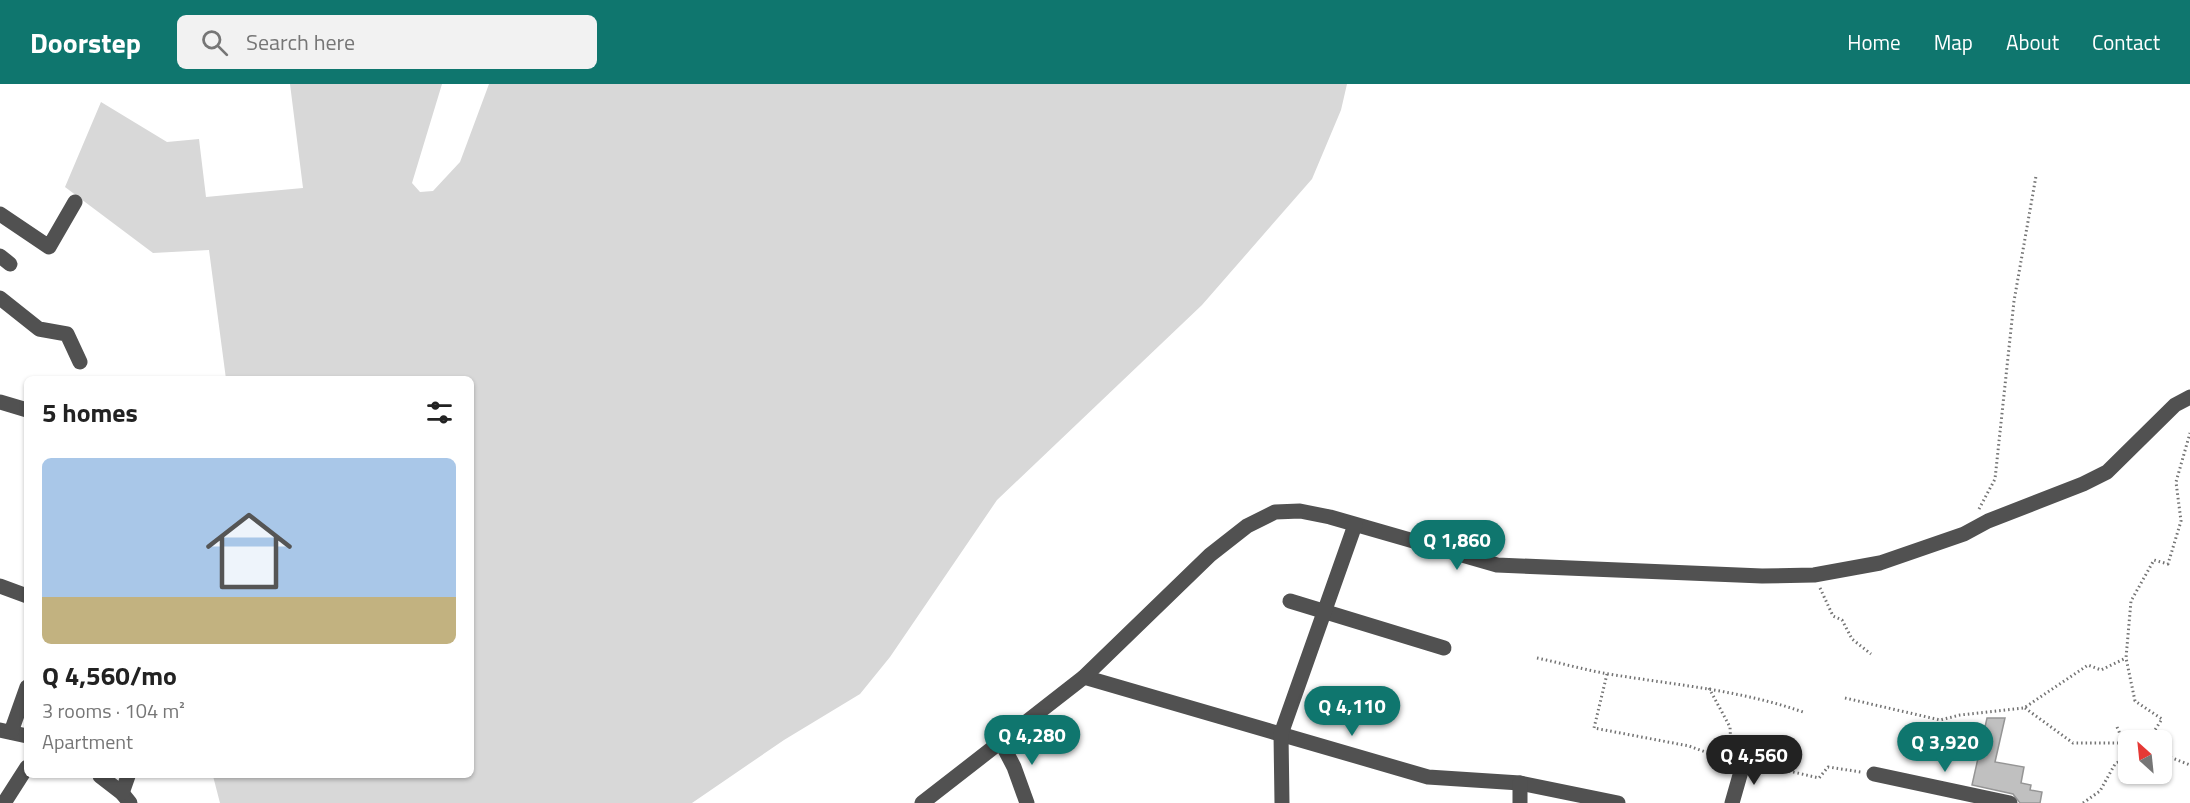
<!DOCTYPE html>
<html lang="en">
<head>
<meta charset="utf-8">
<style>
  :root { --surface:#fff; --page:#f2f2f2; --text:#222; --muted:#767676; --line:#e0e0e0; --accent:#0f766e }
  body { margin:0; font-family:"Titillium Web",sans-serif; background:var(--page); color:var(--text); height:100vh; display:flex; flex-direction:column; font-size:22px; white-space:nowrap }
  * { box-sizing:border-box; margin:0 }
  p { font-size:20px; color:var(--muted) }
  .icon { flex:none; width:33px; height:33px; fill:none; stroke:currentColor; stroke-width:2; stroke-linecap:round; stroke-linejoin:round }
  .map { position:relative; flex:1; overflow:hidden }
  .panel { position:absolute; left:24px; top:292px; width:450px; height:402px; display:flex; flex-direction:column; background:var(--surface); border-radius:9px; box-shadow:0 2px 4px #0004 }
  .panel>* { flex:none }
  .needle { width:39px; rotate:333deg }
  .fabs { position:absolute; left:2118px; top:646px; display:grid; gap:12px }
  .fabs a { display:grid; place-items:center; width:54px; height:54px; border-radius:9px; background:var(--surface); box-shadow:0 2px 4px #0004; font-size:30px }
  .price { position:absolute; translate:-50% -51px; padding:0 14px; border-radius:21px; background:var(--accent); color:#fff; font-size:20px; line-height:39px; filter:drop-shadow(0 2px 3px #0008) }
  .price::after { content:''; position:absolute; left:50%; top:36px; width:18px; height:14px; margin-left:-9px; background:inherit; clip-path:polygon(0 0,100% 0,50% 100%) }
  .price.on { background:#222; color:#fff }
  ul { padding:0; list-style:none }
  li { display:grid; align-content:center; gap:12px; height:318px; padding:0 18px }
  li+li { border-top:2px solid var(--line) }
  li span { display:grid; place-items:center; height:186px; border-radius:9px; color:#555 }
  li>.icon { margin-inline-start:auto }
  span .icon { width:108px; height:108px; fill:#fffc; stroke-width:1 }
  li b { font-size:26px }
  h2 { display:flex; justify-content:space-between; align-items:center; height:72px; padding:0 18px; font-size:26px }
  header { display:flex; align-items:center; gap:36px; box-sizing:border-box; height:84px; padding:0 30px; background:var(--accent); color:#fff }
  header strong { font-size:28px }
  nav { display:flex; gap:33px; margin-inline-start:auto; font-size:21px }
  .search { width:420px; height:54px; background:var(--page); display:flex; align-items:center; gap:15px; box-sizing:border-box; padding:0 21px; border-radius:9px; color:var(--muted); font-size:22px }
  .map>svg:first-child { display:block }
  .green { fill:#d8d8d8 }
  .building { fill:#c0c0c0; stroke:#959595; stroke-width:1.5 }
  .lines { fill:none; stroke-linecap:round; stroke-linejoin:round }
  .path { stroke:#737373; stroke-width:3; stroke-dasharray:1.5 3; stroke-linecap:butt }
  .minor { stroke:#515151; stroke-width:15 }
</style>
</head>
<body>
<header>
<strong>Doorstep</strong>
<div class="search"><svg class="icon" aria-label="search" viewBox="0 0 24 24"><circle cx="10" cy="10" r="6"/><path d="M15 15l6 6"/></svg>Search here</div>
<nav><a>Home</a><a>Map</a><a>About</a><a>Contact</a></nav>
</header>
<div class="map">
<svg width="2190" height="719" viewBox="0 0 2190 719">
  <rect width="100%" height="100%" fill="#fff"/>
  <polygon class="green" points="290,0 442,0 412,99 420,108 433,107 460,78 489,0 1347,0 1341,26 1312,95 1202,221 997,416 890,573 860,610 784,656 692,719 220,719 213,692 471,692 471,296 226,295 209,166 153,169 65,103 101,18 167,58 199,55 206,113 303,104"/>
  <polygon class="building" points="1987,634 2005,634 1995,678 2024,683 2021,699 2031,701 2030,706 2042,708 2040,719 2020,719 2013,710 1972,701"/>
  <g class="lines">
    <g class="path">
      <polyline points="1979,425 1995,395 2014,217 2036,92"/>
      <polyline points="1820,504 1833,532 1842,536 1852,555 1871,570"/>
      <path d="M1537 574C1561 579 1585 586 1609 590 1675 601 1740 606 1803 628"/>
      <polyline points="1607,590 1594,644 1689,662 1708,669 1731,664"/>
      <polyline points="1709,604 1730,643 1731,664 1735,668"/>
      <polyline points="1845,614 1940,636 1960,631 2024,624 2088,581 2101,586 2126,574"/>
      <polyline points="2025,624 2073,659 2128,659"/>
      <polyline points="2117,643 2123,657"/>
      <polyline points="2148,657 2162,635 2135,617 2126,574 2131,517 2154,476 2168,480 2181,437 2176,398 2190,349"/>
      <polyline points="2162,670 2190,681"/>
      <polyline points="1758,680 1819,694 1828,683 1861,688"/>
      <polyline points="2083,719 2100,707 2115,680 2128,672"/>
    </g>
    <g class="minor">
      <polyline points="0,130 49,163 75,118"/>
      <polyline points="0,172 10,180"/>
      <polyline points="0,214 39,245 67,250 80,278"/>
      <polyline points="0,318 27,326"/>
      <polyline points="0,502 27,512"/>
      <polyline points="1290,517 1444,564"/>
      <polyline points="1084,593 1428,693 1520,699 1618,719"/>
      <polyline points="0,646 27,652"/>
      <polyline points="11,648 27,603"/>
      <polyline points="1002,660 1014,683 1027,719"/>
      <polyline points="1874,690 2010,719"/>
      <polyline points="100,692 122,709 130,719"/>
      <polyline points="122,709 128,692"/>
      <polyline points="4,719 27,683"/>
      <polyline points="922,719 1084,593 1210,471 1247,442 1275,428 1300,427 1330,433 1497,481 1762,492 1814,491 1880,479 1964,450 1988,437 2083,400 2107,388 2175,321 2190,313"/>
      <polyline points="1282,719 1281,650 1355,441"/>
      <polyline points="1520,719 1520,699"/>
      <polyline points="1732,719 1744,677"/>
    </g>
  </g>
</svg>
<div class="fabs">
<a><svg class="needle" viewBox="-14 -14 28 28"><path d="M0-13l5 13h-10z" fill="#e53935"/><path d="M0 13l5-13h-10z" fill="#767676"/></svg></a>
</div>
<b class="price" style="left:1457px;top:487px">Q 1,860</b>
<b class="price" style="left:1352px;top:653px">Q 4,110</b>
<b class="price" style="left:1032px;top:682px">Q 4,280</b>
<b class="price" style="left:1945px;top:689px">Q 3,920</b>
<b class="price on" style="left:1754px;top:702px">Q 4,560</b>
<section class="panel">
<h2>5 homes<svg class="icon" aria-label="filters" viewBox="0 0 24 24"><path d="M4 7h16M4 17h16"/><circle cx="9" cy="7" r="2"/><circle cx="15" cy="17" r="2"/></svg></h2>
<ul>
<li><span style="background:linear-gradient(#a9c7e8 75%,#c2b280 0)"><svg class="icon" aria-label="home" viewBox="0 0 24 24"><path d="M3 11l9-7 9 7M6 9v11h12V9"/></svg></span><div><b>Q 4,560/mo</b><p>3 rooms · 104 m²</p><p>Apartment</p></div></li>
</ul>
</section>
</div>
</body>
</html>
